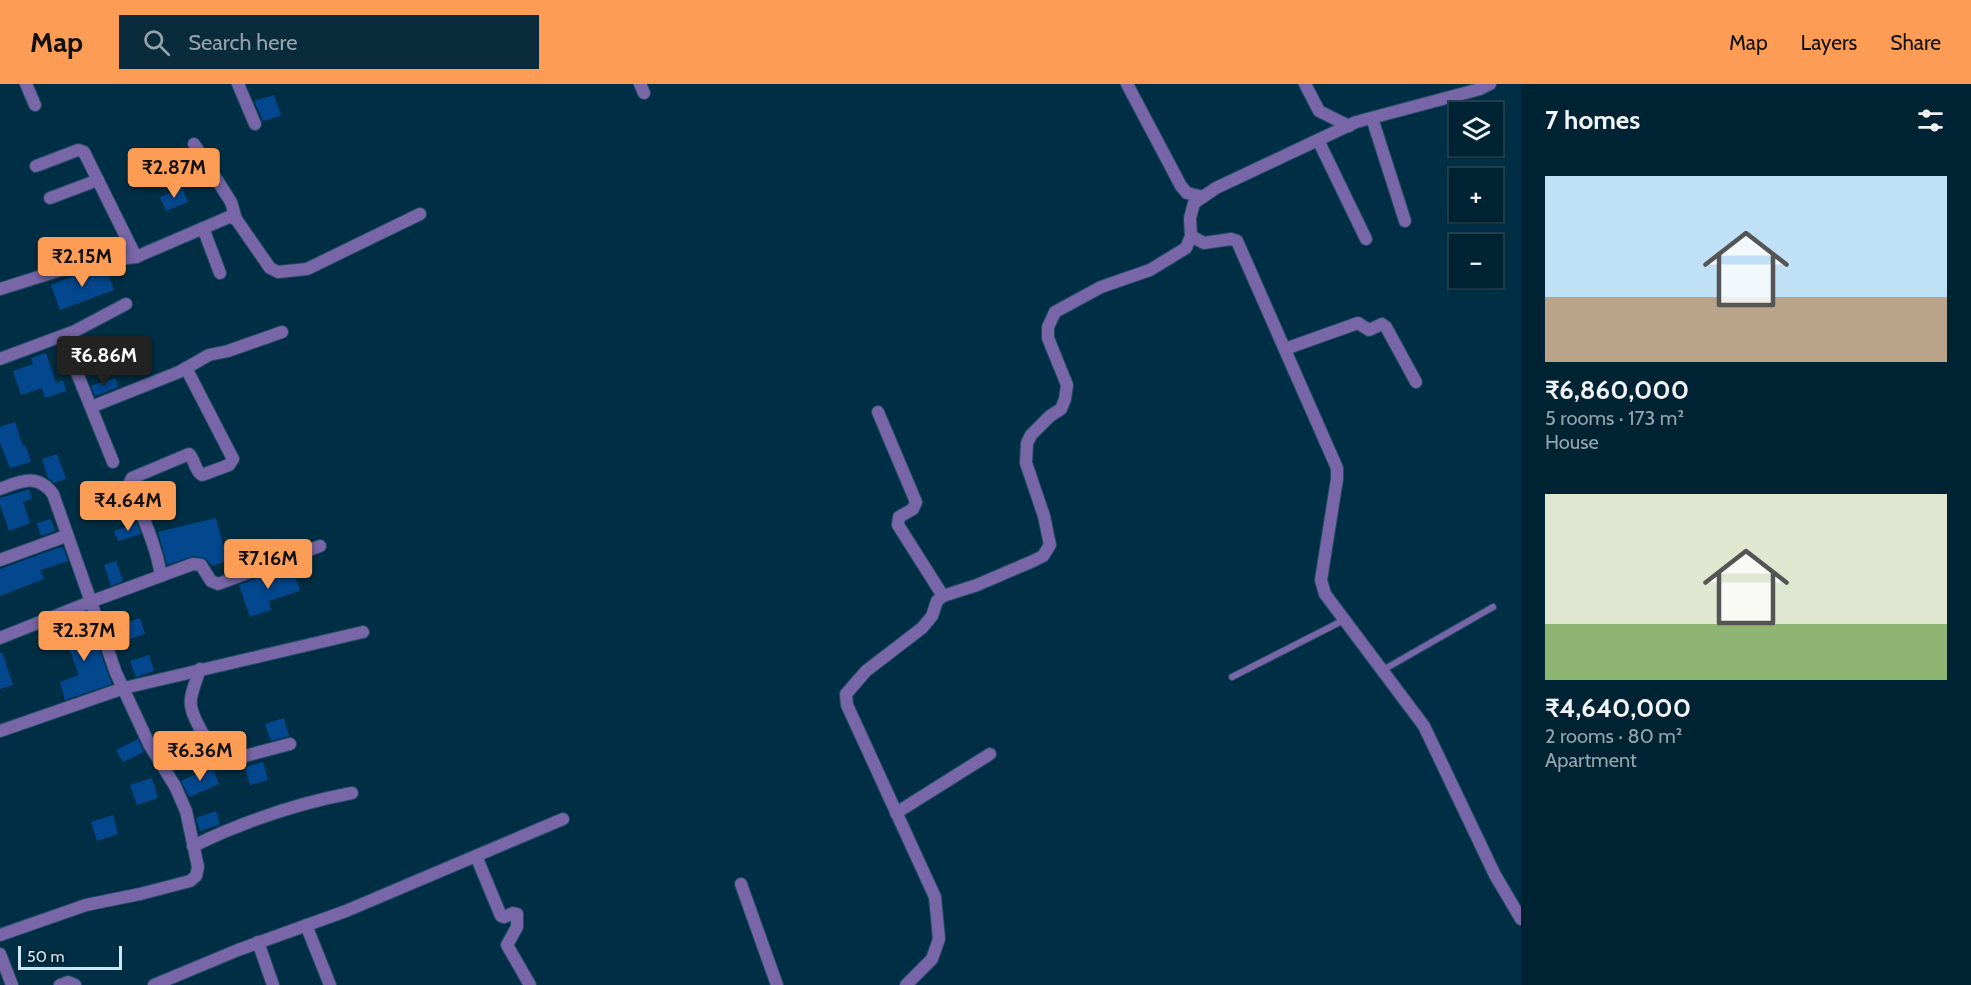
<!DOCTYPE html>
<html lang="en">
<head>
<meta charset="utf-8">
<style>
  :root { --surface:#002334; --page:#0a2b3c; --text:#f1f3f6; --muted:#95a4ac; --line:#22404f; --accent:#fd9d55 }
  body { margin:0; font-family:Cabin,sans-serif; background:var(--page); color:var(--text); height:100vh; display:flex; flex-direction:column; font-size:22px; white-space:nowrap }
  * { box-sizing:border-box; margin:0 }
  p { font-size:20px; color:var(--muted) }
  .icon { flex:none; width:33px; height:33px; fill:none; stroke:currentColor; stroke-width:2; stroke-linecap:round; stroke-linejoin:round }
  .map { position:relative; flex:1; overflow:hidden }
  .details { display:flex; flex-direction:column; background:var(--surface); width:450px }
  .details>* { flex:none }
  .controls { position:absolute; left:1449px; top:18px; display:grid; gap:12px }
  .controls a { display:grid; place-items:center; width:54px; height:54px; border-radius:0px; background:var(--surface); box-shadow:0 2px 4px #0004,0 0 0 2px var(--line); font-size:30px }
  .scale { position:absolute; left:18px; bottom:15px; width:104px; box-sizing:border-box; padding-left:6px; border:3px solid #d0e6f5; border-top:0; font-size:16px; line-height:21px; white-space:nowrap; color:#d0e6f5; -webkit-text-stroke:4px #032435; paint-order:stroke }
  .price { position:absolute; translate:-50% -51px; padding:0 14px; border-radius:6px; background:var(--accent); color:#111; font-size:20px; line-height:39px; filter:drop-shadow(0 2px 3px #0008) }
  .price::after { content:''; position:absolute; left:50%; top:36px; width:18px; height:14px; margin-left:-9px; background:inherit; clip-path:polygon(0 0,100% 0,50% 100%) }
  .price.on { background:#222; color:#fff }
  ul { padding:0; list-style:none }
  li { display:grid; align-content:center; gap:12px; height:318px; padding:0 24px }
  li span { display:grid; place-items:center; height:186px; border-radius:0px; color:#555 }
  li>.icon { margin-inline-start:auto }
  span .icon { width:108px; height:108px; fill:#fffc; stroke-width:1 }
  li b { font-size:26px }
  h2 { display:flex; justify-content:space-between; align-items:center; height:72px; padding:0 24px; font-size:26px }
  header { display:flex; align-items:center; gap:36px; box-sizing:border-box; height:84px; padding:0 30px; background:var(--accent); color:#111 }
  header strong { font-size:28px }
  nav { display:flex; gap:33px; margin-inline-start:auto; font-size:21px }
  .search { width:420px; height:54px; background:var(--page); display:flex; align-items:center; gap:15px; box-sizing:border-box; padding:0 21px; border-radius:0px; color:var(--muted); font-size:22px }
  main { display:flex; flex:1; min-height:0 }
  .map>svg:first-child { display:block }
  .building { fill:#03478e }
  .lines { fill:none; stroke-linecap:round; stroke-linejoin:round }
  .lane-casing { stroke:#214c61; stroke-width:8 }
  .street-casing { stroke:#214c61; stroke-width:14 }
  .lane { stroke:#7866a8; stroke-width:6 }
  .street { stroke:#7866a8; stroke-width:12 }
</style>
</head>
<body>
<header>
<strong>Map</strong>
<div class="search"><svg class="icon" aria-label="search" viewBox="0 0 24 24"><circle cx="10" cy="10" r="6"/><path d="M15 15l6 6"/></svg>Search here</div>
<nav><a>Map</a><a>Layers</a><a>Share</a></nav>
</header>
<main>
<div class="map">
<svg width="1521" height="901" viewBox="0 0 1521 901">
  <rect width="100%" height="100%" fill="#002f45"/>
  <g class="building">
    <polygon points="274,11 281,32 263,37 254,17"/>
    <polygon points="182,104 188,118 166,127 160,113"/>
    <polygon points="106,185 114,206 60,226 51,201 86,187"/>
    <polygon points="105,254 112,273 90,280 83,261"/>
    <polygon points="46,269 56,299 63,296 66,307 45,314 42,304 21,311 13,287 33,280 31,274"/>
    <polygon points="115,294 118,303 95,312 91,302"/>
    <polygon points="15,338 23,362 25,361 31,378 10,384 0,359 0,343"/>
    <polygon points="57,370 66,395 54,399 48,394 42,375"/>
    <polygon points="29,405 32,415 23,418 30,439 9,447 0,420 0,414"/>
    <polygon points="216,434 223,461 227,460 228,463 250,456 257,477 243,482 240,473 212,482 205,474 193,472 167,481 158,448"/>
    <polygon points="51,435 55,447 41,452 37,439"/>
    <polygon points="137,439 141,450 118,457 114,447"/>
    <polygon points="60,463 63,464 68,477 40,486 44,495 0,512 0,485"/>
    <polygon points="116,477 123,497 111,502 104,481"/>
    <polygon points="291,481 300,507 269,517 271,526 250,533 239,501"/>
    <polygon points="76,532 84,555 94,552 112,600 65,616 60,598 79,591 60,539"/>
    <polygon points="140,534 145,550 115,560 110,544"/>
    <polygon points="2,568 13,601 0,605 0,569"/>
    <polygon points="149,571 154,587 136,593 130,577"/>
    <polygon points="284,634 289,652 271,657 265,640"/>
    <polygon points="138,655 144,668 123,678 116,666"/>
    <polygon points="263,678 268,696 250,701 245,683"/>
    <polygon points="212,683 219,700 189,713 181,697"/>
    <polygon points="152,694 158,714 137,721 130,701"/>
    <polygon points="216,727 220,740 200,747 196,734"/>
    <polygon points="113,731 118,750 97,757 91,738"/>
  </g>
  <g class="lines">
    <g class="lane-casing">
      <g id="lane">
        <polyline points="1383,586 1493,523"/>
        <polyline points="1232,593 1344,536"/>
      </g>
    </g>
    <g class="street-casing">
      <g id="street">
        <polyline points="26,0 35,21"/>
        <polyline points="238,0 255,40"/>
        <polyline points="640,0 644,9"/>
        <polyline points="1127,0 1181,102 1187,109 1203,113"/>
        <polyline points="1305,0 1319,27 1349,42"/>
        <polyline points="1372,34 1405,137"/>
        <polyline points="1318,56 1366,155"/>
        <polyline points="194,60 231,118 236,135"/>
        <polyline points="36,82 78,66 84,68 136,173"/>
        <polyline points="50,114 98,96"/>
        <polyline points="203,144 220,189"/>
        <polyline points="1191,152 1204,159 1231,155 1237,157 1337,384 1337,395 1321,496 1325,510 1424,642 1495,791 1521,835"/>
        <polyline points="0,205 83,179 136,173 229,133 236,135 270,184 278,188 307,185 420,130"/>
        <polyline points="62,252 113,378"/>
        <polyline points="1285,265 1358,239 1369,246 1382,240 1386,243 1416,298"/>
        <polyline points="0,275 75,247 126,220"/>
        <polyline points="91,323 179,288 209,271 228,267 282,248"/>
        <polyline points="878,328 916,418 913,425 899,433 898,441 943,512"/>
        <path d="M0 405C21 397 37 389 53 410L116 589 149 660 175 702 186 727 198 783 196 792 190 797 140 810 86 821 0 851"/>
        <polyline points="0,476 66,452"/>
        <path d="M161 492C156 459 140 429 130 398L132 394 189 370C195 375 194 386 202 391L229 381 233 375 186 284"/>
        <polyline points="0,554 90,518 193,480 201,481 211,497 218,500 320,462"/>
        <path d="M200 585C197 596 189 611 191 622 193 635 214 673 226 677L290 660"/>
        <polyline points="0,647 124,604 363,548"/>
        <polyline points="896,729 990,670"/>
        <path d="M193 762C243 738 298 719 352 709"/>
        <polyline points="476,772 501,832 504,833 513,829 517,830 517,843 507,861 530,901"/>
        <polyline points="741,800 777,901"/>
        <polyline points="306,841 330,901"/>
        <polyline points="258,858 273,901"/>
        <polyline points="0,870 12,901"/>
        <polyline points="60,901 68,898 75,901"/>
        <polyline points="154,901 238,866 346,827 563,735"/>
        <polyline points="906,901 932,875 939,855 935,813 847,621 846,610 866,587 922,544 932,532 937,517 943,512 977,501 1033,477 1043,472 1050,461 1044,432 1026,379 1027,359 1031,351 1050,332 1061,325 1065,315 1067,301 1048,254 1048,243 1055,228 1101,203 1150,186 1186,164 1191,152 1190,134 1194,119 1216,104 1356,38 1480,5 1490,0"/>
      </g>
    </g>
    <use href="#lane" class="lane"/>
    <use href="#street" class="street"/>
  </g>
</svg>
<div class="controls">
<a><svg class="icon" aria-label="layers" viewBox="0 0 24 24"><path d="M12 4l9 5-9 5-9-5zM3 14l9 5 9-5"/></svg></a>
<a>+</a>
<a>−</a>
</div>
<div class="scale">50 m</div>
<b class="price" style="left:174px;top:115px">₹2.87M</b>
<b class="price" style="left:82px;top:204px">₹2.15M</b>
<b class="price on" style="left:104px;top:303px">₹6.86M</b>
<b class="price" style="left:128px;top:448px">₹4.64M</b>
<b class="price" style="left:268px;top:506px">₹7.16M</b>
<b class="price" style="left:84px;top:578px">₹2.37M</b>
<b class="price" style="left:200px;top:698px">₹6.36M</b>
</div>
<section class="details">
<h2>7 homes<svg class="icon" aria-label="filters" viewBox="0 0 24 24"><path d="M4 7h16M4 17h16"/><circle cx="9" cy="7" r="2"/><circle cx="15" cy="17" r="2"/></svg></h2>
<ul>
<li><span style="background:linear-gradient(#bfe0f5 65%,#b9a48a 0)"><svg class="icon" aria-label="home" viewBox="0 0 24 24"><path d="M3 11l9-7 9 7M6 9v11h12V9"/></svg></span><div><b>₹6,860,000</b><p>5 rooms · 173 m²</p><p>House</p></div></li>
<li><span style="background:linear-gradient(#dfe7d0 70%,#8fb573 0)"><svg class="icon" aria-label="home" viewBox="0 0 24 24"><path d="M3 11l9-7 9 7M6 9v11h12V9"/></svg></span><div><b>₹4,640,000</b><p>2 rooms · 80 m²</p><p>Apartment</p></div></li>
</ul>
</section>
</main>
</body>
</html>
